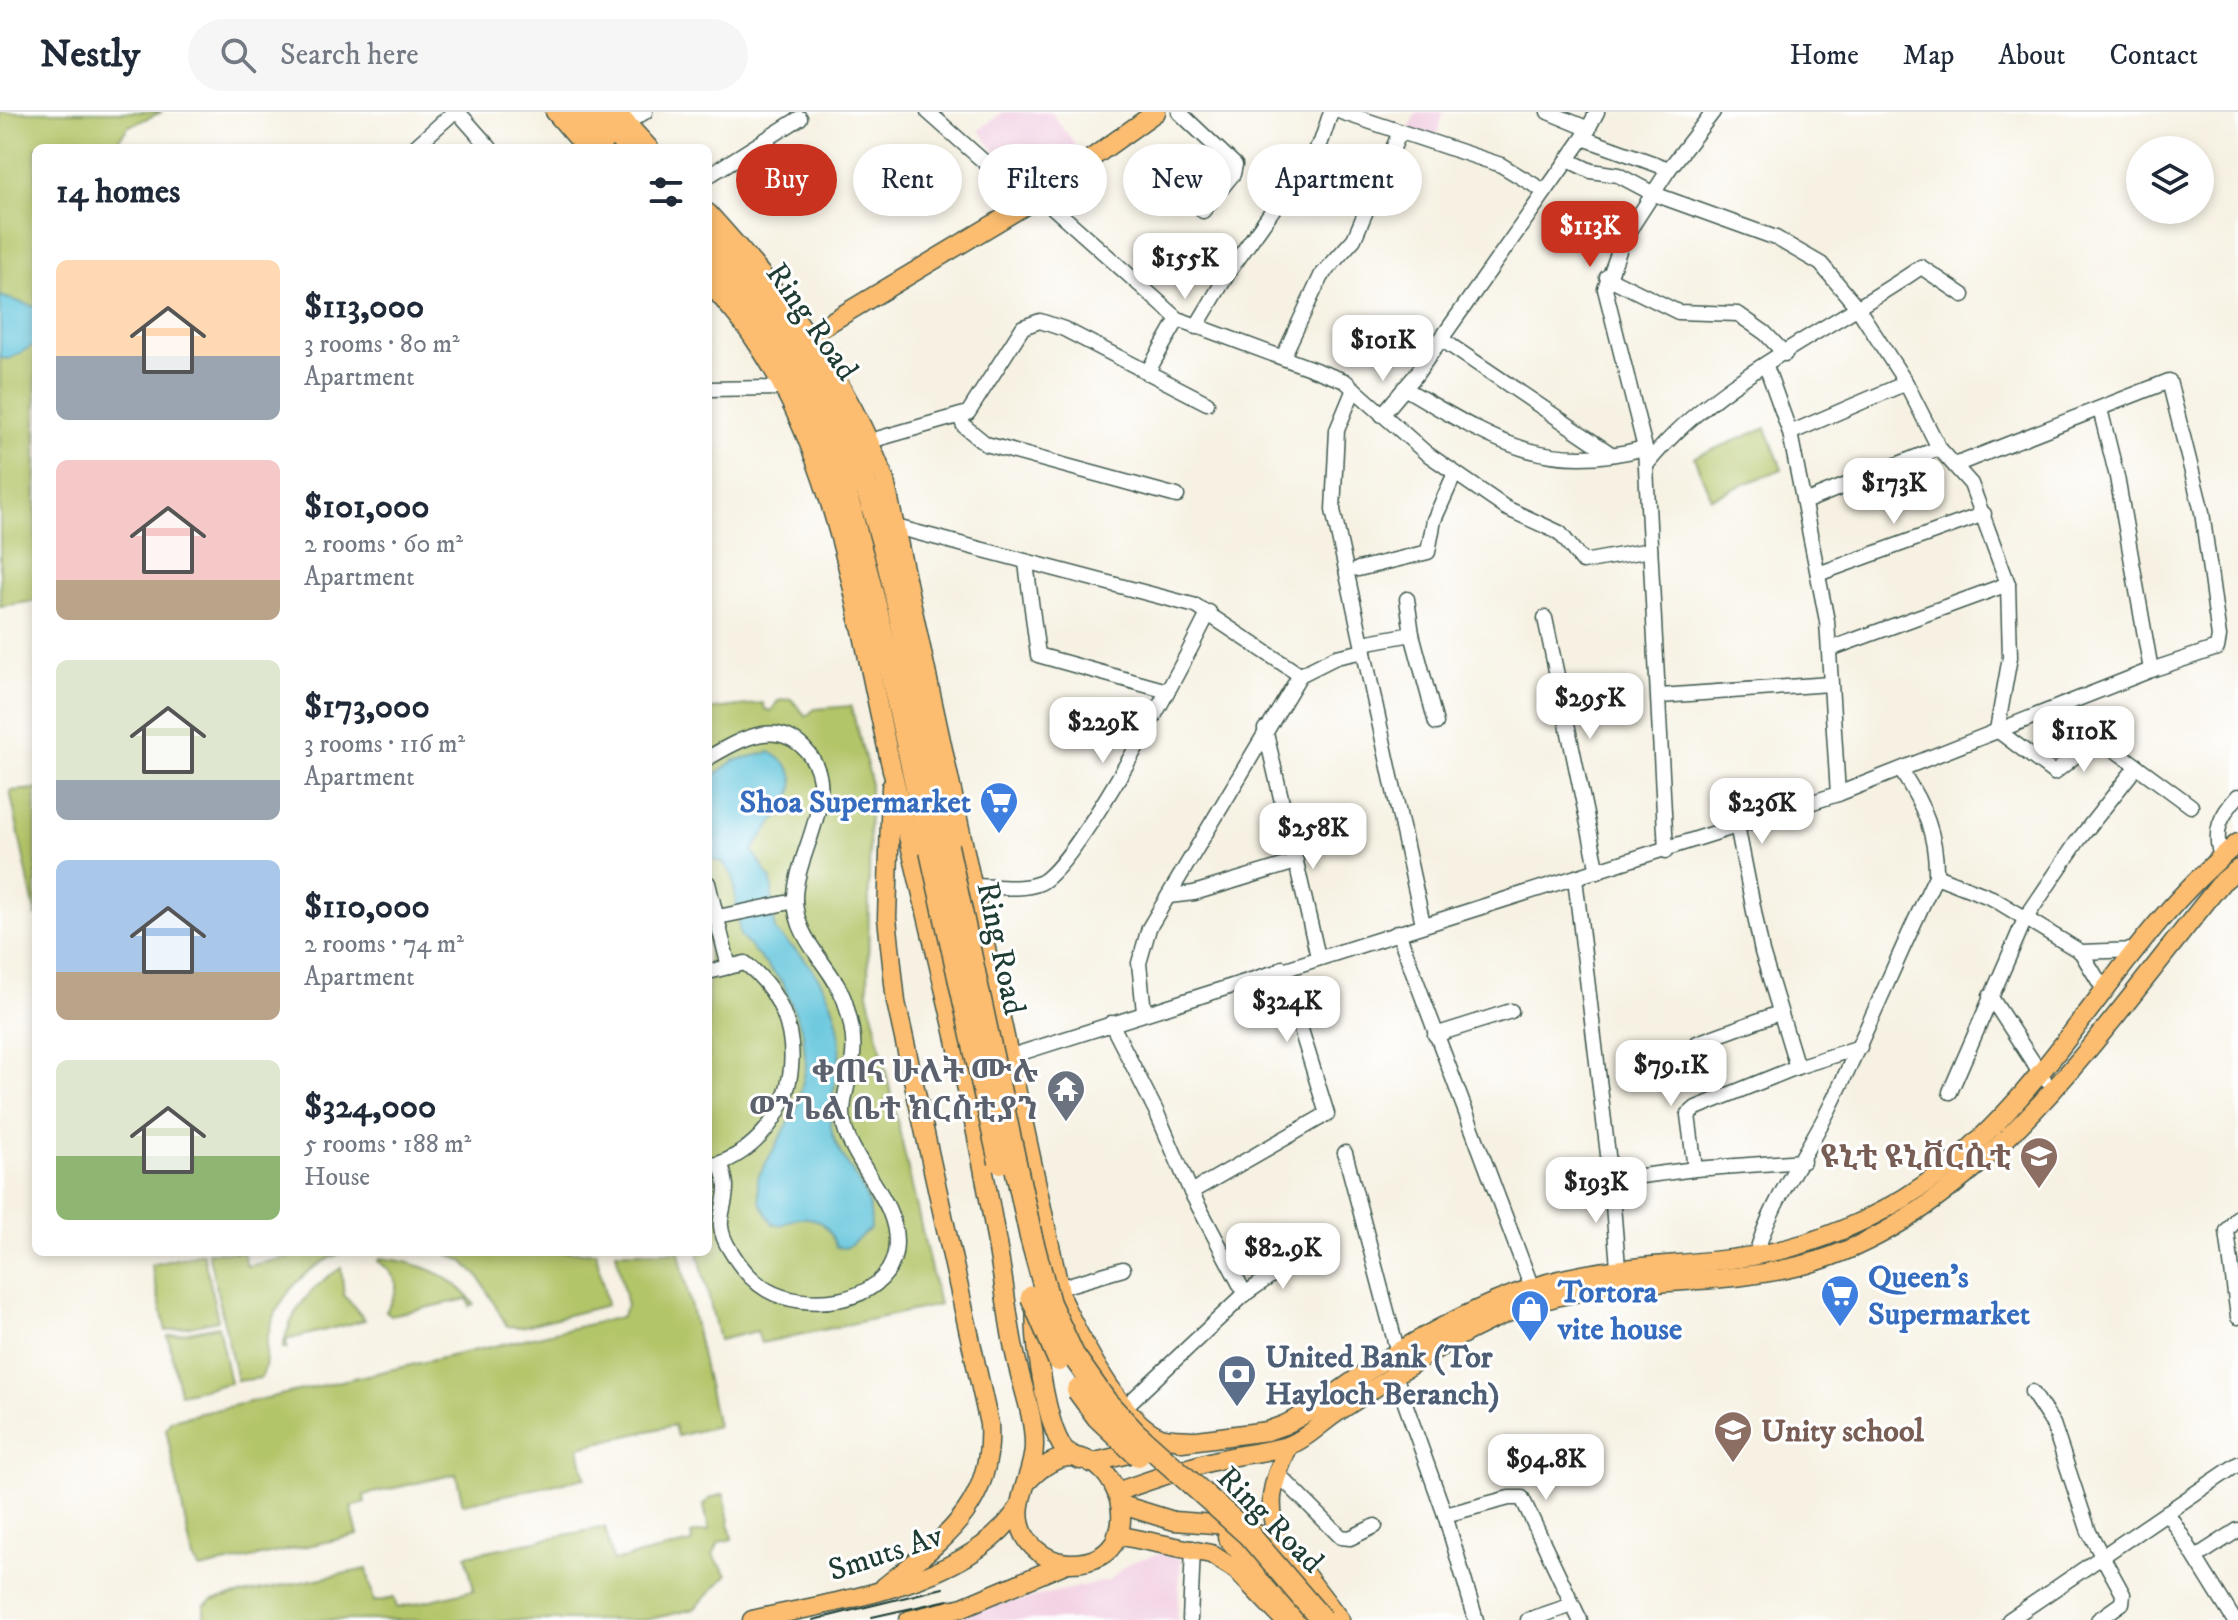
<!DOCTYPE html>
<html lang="en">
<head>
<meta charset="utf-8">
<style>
  :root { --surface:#fff; --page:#f6f6f7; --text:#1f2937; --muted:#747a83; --line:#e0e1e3; --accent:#c8321e }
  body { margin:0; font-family:"IM FELL DW Pica","Noto Serif Ethiopic",serif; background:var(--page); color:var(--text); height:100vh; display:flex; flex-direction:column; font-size:30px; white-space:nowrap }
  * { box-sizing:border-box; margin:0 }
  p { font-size:26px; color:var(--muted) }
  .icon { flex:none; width:44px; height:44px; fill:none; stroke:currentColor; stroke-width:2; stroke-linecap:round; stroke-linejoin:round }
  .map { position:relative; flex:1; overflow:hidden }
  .panel { position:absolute; left:32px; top:32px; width:680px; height:1112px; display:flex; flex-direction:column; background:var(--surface); border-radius:12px; box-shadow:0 4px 12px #0003 }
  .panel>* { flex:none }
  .top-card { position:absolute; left:736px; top:32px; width:760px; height:72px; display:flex; gap:16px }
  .buttons { position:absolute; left:2126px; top:24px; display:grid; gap:16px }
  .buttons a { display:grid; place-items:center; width:88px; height:88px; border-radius:50%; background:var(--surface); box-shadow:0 4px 12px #0003; font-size:40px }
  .price { position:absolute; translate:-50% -68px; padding:0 18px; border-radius:16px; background:#fff; color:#222; font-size:26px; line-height:52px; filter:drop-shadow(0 2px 4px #0008) }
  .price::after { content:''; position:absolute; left:50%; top:48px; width:24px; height:18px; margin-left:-12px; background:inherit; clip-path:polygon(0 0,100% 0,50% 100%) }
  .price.current { background:var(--accent); color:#fff }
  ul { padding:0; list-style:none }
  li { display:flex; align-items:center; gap:24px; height:200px; padding:0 24px }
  li span { display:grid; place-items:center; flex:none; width:224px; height:160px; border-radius:12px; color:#555 }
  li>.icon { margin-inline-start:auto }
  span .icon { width:96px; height:96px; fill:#fffc; stroke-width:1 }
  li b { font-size:34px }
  h2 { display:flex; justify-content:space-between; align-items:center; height:96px; padding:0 24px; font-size:34px }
  .chip { padding:0 28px; border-radius:36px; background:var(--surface); box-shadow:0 4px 12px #0003; font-size:28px; line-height:72px }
  .chip.current { background:var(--accent); color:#fff }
  header { display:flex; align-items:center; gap:48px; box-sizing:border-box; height:112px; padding:0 40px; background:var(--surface); border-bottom:2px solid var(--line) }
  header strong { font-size:38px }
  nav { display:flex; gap:44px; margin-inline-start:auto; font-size:28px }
  .search { width:560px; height:72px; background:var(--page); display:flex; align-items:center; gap:20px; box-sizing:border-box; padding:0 28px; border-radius:44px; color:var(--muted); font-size:30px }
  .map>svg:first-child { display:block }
  .built { fill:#f2cfe2 }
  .green { fill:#b3c569; stroke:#69814e; stroke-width:2 }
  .water { fill:#5cc2da; stroke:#3e8087; stroke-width:2 }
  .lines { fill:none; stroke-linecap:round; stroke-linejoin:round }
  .minor-casing { stroke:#3f584e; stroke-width:17 }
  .major-casing { stroke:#3f584e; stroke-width:21 }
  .highway-casing { stroke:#3f584e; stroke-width:25 }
  .minor { stroke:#fff; stroke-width:14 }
  .major { stroke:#fcbd6f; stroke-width:18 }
  .highway { stroke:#fcbd6f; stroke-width:22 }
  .tram { stroke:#1f3d34; stroke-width:2 }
  .highway-bridge-casing { stroke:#3f584e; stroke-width:25; stroke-linecap:butt }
  .highway-bridge { stroke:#fcbd6f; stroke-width:22 }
  .labels { text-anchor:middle; stroke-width:6; stroke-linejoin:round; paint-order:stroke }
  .street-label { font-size:32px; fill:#1f3d34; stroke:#fff }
  .shop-label { font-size:32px; font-weight:bold; fill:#366cbe; stroke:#fff; text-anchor:start }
  .worship-label { font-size:32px; font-weight:bold; fill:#5b616d; stroke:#fff; text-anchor:end }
  .education-label { font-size:32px; font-weight:bold; fill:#785e54; stroke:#fff; text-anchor:end }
  .service-label { font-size:32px; font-weight:bold; fill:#4e5e75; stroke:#fff; text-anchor:start }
</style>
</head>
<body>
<header>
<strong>Nestly</strong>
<div class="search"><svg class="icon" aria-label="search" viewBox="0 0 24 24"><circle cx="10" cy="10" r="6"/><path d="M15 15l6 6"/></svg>Search here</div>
<nav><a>Home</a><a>Map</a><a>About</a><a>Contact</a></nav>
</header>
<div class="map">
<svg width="2238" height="1508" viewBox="0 0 2238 1508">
  <rect width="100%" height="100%" fill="#fff"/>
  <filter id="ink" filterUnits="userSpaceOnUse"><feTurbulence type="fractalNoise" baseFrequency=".0125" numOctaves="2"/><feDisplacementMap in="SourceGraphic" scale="16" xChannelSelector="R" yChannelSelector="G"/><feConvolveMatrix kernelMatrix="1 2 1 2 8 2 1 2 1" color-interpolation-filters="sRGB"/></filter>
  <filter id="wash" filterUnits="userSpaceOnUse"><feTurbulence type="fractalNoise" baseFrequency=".006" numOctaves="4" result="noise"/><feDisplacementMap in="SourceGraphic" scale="32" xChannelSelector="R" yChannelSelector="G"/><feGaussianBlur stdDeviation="1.8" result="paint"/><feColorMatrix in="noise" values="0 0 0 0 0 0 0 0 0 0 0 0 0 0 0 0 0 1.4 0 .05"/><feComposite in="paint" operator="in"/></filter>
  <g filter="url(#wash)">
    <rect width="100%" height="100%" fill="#f6f1e2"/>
    <g class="built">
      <polygon points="1003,0 1051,0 1079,38 1024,79 979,18"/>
      <polygon points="1416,0 1443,0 1438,23 1409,17"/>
      <polygon points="1163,1440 1181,1447 1177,1508 930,1508 1109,1468 1129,1451"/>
    </g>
    <g class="green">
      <polygon points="0,0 162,0 129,14 112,36 36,36 36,489 0,494"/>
      <polygon points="1766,316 1782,357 1711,386 1694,345"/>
      <polygon points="791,587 806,604 815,597 851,594 870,665 868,881 939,1193 761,1231 757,1219 719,1228 698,1140 708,1140 708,598 763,591 765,597 771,599 778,589"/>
      <polygon points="36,677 36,805 10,679"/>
      <path d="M208 1140H243L247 1154 315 1140H344C305 1154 275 1187 267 1228 265 1242 268 1253 261 1266L237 1269Z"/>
      <polygon points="444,1140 596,1140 607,1193 521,1215 507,1214 479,1165 463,1149"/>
      <polygon points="616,1140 679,1140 717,1314 677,1324 674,1313 579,1335 585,1366 463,1392 456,1362 364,1383 365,1391 351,1395 358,1423 200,1457 193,1447 166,1317 171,1308 621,1205 627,1194"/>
      <polygon points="203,1141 218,1208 166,1219 151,1153"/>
      <path d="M381 1146C417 1150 452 1161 474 1192L470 1194 468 1187 391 1203 386 1199C402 1175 399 1165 378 1149Z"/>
      <path d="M341 1156 344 1183 365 1208 286 1228 287 1236H283C289 1201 311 1174 341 1156Z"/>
      <polygon points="218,1214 230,1271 180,1282 168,1224"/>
      <polygon points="724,1382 732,1427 719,1430 713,1443 727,1463 694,1497 646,1508 204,1508 204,1494 212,1488 367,1457 374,1490 394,1486 397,1496 474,1478 466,1443 605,1415 613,1449 692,1431 691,1422 709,1418 704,1393 710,1386"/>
    </g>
    <g class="water">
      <polygon points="0,184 36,195 36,232 9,247 0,246"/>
      <path d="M770 640C826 671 766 709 753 739L771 768 775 818C783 828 793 835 802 844 829 874 846 915 838 956 834 981 825 1004 835 1029 847 1058 876 1084 870 1117L846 1136 836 1135C828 1107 806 1098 782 1113L773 1112 760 1090 757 1067 798 994 806 954 803 921 783 871 740 824 733 764 723 751 708 745V668L733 649Z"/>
    </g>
  </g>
  <g filter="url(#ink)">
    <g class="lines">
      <g class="minor-casing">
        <g id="minor">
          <polyline points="458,0 490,36"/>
          <polyline points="928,0 1025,86"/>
          <polyline points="1179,0 1235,53 1233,62 1203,99"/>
          <polyline points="1341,0 1501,53 1544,79"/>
          <polyline points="1548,0 1589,17"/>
          <polyline points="626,11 645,0"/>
          <polyline points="1583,26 1669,57"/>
          <polyline points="414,36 454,0"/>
          <polyline points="1568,48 1591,59 1618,63 1654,82 1776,126 1821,152 1857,195 1906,271 1939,336 1971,372 2008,472 2010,545 1997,618 2054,661 2090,632 2104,630 2191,694"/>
          <polyline points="708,64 800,6"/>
          <polyline points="1039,83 1178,207 1345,269 1426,341 1506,396 1560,421 1583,450 1650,438"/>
          <polyline points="1607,165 1678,200 1738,202 1765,221 1785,242"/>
          <polyline points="1196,215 1230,158 1321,30 1331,0"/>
          <polyline points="1441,227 1611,342"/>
          <polyline points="1283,245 1321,164 1354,127 1400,20"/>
          <polyline points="1766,254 1790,321 1827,509 1838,682"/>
          <polyline points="1147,261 1178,207"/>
          <path d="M1404 276C1491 326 1540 363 1645 336"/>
          <polyline points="708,277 782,276"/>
          <polyline points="1354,277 1337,318 1333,398 1423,812"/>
          <polyline points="2100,297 2117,365 2151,558"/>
          <polyline points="1382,303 1415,264 1583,26 1597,0"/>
          <polyline points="960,305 964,314 986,332 1177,384"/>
          <polyline points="1790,321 1906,271"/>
          <polyline points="870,329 968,301 1023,215 1040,209 1064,217 1207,291"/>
          <path d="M1647 352C1716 266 1832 217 1921 155L1963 183"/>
          <polyline points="1804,390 1939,336"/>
          <polyline points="896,415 1196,494 1300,563"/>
          <polyline points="1026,451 1038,543 1167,579"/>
          <polyline points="1358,457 1428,440 1434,408 1455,361"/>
          <polyline points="1818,462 1984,402"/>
          <polyline points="1407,487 1412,522"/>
          <polyline points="1545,506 1598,760"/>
          <polyline points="1363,531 1412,522 1436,611"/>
          <polyline points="1830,537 2008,472"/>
          <polyline points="1660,584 1830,572"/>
          <path d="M708 646C741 627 779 604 809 642 842 684 794 743 795 788 796 830 832 853 845 890 850 907 855 925 853 943 851 970 837 994 846 1020 860 1061 903 1095 895 1141 885 1193 804 1200 767 1178 752 1169 739 1153 730 1138 712 1109 726 1100 726 1075 726 1067 722 1058 721 1051L708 1054"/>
          <path d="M1902 660C1924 694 1937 723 1936 764L1992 786 2081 840 2104 878"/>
          <polyline points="1737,713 1762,840 1797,955"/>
          <polyline points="1666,739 1645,336 1605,177 1623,128 1669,57 1713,0"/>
          <path d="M2221 745C2213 719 2220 704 2238 684"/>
          <polyline points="1296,750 1318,845"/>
          <polyline points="1575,766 1611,1068 1695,1057"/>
          <polyline points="708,771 729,855"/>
          <path d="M973 774C994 774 1020 779 1040 771 1077 755 1186 546 1209 500"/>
          <polyline points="1169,784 1194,781 1296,750 1265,617"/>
          <polyline points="718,805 795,789"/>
          <polyline points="1398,820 1532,1176"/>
          <polyline points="2081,840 2135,838"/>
          <path d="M708 860 745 851C816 905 804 1016 721 1051"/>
          <polyline points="1990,884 2044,967"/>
          <polyline points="1144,900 1139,851 1149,816 1300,563 1336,545 1364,539"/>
          <polyline points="1111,911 1156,999 1191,1080 1245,1182"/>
          <polyline points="1435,923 1511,899"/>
          <polyline points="1697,931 1779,901"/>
          <polyline points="1008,945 1838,682 2151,558 2217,536 2219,525 2202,400 2169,269 1955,353"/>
          <polyline points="1950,980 2025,807 2077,730 2137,654"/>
          <polyline points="1345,1041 1398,1241"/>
          <polyline points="1803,1049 1695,1057 1688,1003 1696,996 1797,955 1860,935"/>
          <polyline points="1611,1068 1618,1155"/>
          <polyline points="1191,1080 1327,1002 1282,856"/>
          <polyline points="2238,1105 2227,1119 2238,1205"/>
          <path d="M1756 1143C1769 1092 1805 1045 1829 997 1867 920 1899 841 1936 764"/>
          <polyline points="1058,1176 1123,1157"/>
          <polyline points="1395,1263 1445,1403 1476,1508"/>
          <polyline points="2032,1280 2053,1312 2089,1420 2123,1482 2122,1491 2098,1508"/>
          <polyline points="1126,1294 1245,1182 1299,1144"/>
          <polyline points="1277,1361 1341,1425 1350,1426 1375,1414"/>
          <polyline points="2167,1400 2234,1508"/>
          <polyline points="1445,1403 1509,1386 1522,1386 1580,1508"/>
          <polyline points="2196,1445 2238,1418"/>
          <polyline points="1190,1508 1193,1436"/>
          <polyline points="1528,1508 1572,1493"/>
          <polyline points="2009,1508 2238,1352"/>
        </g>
      </g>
      <g class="major-casing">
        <g id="major">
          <polyline points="555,0 586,36"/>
          <polyline points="616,0 649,36"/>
          <path d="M708 101C781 181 848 266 885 369L1062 1189C1080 1225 1121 1311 1161 1325 1171 1328 1183 1327 1193 1328"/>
          <path d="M708 169C723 188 740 205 753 225 841 353 858 515 893 662 933 830 976 997 1003 1168 1007 1194 1010 1221 1016 1246 1022 1274 1034 1304 1034 1332 1035 1364 1008 1392 1025 1424 1034 1440 1052 1451 1070 1451 1170 1452 1106 1283 1027 1370"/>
          <polyline points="809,223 1029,91 1156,0"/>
          <path d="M1036 1195C1033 1224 1046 1314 1064 1337 1068 1341 1076 1345 1080 1348"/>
          <path d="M1182 1330 1267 1319 1284 1313C1316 1298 1345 1274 1375 1254 1424 1223 1477 1194 1532 1176 1604 1151 1678 1156 1752 1144 1813 1134 1874 1108 1924 1073 2053 984 2117 828 2238 731"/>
          <polyline points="1091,1351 1145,1338"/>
          <path d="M1119 1379C1154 1367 1189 1354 1226 1346 1247 1341 1270 1340 1290 1333 1308 1326 1323 1309 1339 1299 1399 1261 1461 1216 1528 1193 1620 1162 1715 1177 1807 1152 1982 1104 2112 904 2222 770L2238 757"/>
          <polyline points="1122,1393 1174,1409 1227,1413 1267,1425 1295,1449 1340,1508"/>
          <polyline points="1117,1423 1211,1442 1236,1458 1284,1508"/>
          <path d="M1280 1436C1266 1392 1270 1376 1289 1333"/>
          <path d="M884 1475C942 1428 994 1395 989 1312L896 890 887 806 891 675"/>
          <path d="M752 1508C835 1489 969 1473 1018 1397"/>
          <polyline points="909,1508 963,1495 1067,1451"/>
        </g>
      </g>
      <g class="highway-casing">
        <g id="highway">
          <polyline points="576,0 602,29"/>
          <polyline points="596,0 629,36"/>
          <path d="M708 122C755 175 803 230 834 293 896 425 915 591 947 734"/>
          <path d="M708 147C756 202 799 262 828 330 844 368 852 408 863 447 889 543 909 641 931 739"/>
          <polyline points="859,465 861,510"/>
          <polyline points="1229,1425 1302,1508"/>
        </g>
      </g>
      <use href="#minor" class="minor"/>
      <use href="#major" class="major"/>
      <use href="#highway" class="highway"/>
      <g class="tram">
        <polyline points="872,1505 948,1488"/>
        <polyline points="813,1508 943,1476"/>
      </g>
      <g class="highway-bridge-casing">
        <g id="highway-bridge">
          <polyline points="947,734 1031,1125 1049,1191 1073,1243 1106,1290 1135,1321 1249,1423 1322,1508"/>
          <polyline points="931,739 1000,1050"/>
          <polyline points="1032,1185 1059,1248"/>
          <polyline points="1078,1278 1098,1305 1138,1343"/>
        </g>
      </g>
      <use href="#highway-bridge" class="highway-bridge"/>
    </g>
  </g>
  <defs>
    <g id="supermarket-pin" transform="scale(2)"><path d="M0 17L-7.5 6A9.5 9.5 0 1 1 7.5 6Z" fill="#3f7fe0" stroke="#fff"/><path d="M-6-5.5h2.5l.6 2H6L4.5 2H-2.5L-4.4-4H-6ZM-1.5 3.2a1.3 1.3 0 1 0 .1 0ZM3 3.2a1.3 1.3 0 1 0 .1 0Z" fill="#fff"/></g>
    <g id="temple-pin" transform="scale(2)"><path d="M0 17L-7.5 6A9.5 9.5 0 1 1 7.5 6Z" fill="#6b7280" stroke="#fff"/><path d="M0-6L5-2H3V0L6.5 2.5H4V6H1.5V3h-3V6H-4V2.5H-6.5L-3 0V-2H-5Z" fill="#fff"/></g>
    <g id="school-pin" transform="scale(2)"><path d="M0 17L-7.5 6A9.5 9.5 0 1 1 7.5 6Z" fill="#8d6e63" stroke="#fff"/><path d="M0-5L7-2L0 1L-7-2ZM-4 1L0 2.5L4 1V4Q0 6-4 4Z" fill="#fff"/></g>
    <g id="shop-pin" transform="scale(2)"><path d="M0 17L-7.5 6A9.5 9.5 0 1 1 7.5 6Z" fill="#3f7fe0" stroke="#fff"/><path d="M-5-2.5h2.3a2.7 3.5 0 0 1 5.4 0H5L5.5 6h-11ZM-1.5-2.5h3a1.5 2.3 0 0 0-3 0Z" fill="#fff"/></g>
    <g id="bank-pin" transform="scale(2)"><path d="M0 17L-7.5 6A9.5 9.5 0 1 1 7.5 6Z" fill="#5c6f8a" stroke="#fff"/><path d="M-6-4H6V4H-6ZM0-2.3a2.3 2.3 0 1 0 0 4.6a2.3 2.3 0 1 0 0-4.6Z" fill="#fff"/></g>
  </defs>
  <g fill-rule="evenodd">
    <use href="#supermarket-pin" x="999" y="689"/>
    <use href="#temple-pin" x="1066" y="977"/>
    <use href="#school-pin" x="2039" y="1044"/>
    <use href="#supermarket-pin" x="1840" y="1182"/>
    <use href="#shop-pin" x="1530" y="1197"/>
    <use href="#bank-pin" x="1237" y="1262"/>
    <use href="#school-pin" x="1733" y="1318"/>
  </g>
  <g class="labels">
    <g class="street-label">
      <text transform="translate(813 209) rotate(55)" y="11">Ring Road</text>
      <text transform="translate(1002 836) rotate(78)" y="11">Ring Road</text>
      <text transform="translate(1271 1407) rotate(45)" y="11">Ring Road</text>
      <text transform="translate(885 1440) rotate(-18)" y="11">Smuts Av</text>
    </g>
    <g class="shop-label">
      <text x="971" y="700" text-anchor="end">Shoa Supermarket</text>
      <text x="1868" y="1175">Queen's<tspan x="1868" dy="37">Supermarket</tspan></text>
      <text x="1558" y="1190">Tortora<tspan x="1558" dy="37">vite house</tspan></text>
    </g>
    <g class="worship-label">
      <text x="1038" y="970">ቀጠና ሁለት ሙሉ<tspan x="1038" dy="37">ወንጌል ቤተ ክርስቲያን</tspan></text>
    </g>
    <g class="education-label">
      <text x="2011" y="1055">ዩኒቲ ዩኒቨርሲቲ</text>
      <text x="1761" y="1329" text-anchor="start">Unity school</text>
    </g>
    <g class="service-label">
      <text x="1265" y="1255">United Bank (Tor<tspan x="1265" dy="37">Hayloch Beranch)</tspan></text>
    </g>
  </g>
</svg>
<div class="buttons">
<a><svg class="icon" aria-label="layers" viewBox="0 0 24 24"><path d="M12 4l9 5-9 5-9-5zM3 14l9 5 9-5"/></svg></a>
</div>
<b class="price current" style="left:1590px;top:157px">$113K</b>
<b class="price" style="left:1185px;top:189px">$155K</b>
<b class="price" style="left:1383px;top:271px">$101K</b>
<b class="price" style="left:1894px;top:414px">$173K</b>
<b class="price" style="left:1590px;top:629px">$295K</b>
<b class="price" style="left:1103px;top:653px">$229K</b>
<b class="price" style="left:2084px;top:662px">$110K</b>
<b class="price" style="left:1762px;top:734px">$236K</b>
<b class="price" style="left:1313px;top:759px">$258K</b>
<b class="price" style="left:1287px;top:932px">$324K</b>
<b class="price" style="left:1671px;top:996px">$79.1K</b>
<b class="price" style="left:1596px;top:1113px">$193K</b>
<b class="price" style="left:1283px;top:1179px">$82.9K</b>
<b class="price" style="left:1546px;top:1390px">$94.8K</b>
<div class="top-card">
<a class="chip current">Buy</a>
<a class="chip">Rent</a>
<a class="chip">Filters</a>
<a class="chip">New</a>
<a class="chip">Apartment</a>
</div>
<section class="panel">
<h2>14 homes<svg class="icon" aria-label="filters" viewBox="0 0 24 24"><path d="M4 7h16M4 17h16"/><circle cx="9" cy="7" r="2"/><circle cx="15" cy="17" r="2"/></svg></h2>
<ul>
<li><span style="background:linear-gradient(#ffd9b3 60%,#9aa5b1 0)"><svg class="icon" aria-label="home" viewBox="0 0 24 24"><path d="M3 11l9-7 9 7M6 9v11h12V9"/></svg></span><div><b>$113,000</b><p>3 rooms · 80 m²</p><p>Apartment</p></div></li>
<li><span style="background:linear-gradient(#f6c9c9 75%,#b9a48a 0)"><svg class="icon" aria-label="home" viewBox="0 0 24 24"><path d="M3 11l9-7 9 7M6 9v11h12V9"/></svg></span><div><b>$101,000</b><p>2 rooms · 60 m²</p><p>Apartment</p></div></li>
<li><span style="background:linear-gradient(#dfe7d0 75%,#9aa5b1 0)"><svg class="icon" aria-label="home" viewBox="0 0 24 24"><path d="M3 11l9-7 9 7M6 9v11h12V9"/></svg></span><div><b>$173,000</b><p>3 rooms · 116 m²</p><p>Apartment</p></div></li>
<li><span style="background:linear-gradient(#a9c7e8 70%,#b9a48a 0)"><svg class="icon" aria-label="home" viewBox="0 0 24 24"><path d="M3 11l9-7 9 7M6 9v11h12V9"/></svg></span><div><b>$110,000</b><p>2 rooms · 74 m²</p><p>Apartment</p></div></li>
<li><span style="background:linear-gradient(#dfe7d0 60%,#8fb573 0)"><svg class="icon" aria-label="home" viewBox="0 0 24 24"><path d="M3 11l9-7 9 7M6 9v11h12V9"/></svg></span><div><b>$324,000</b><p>5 rooms · 188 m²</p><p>House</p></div></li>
</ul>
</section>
</div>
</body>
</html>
